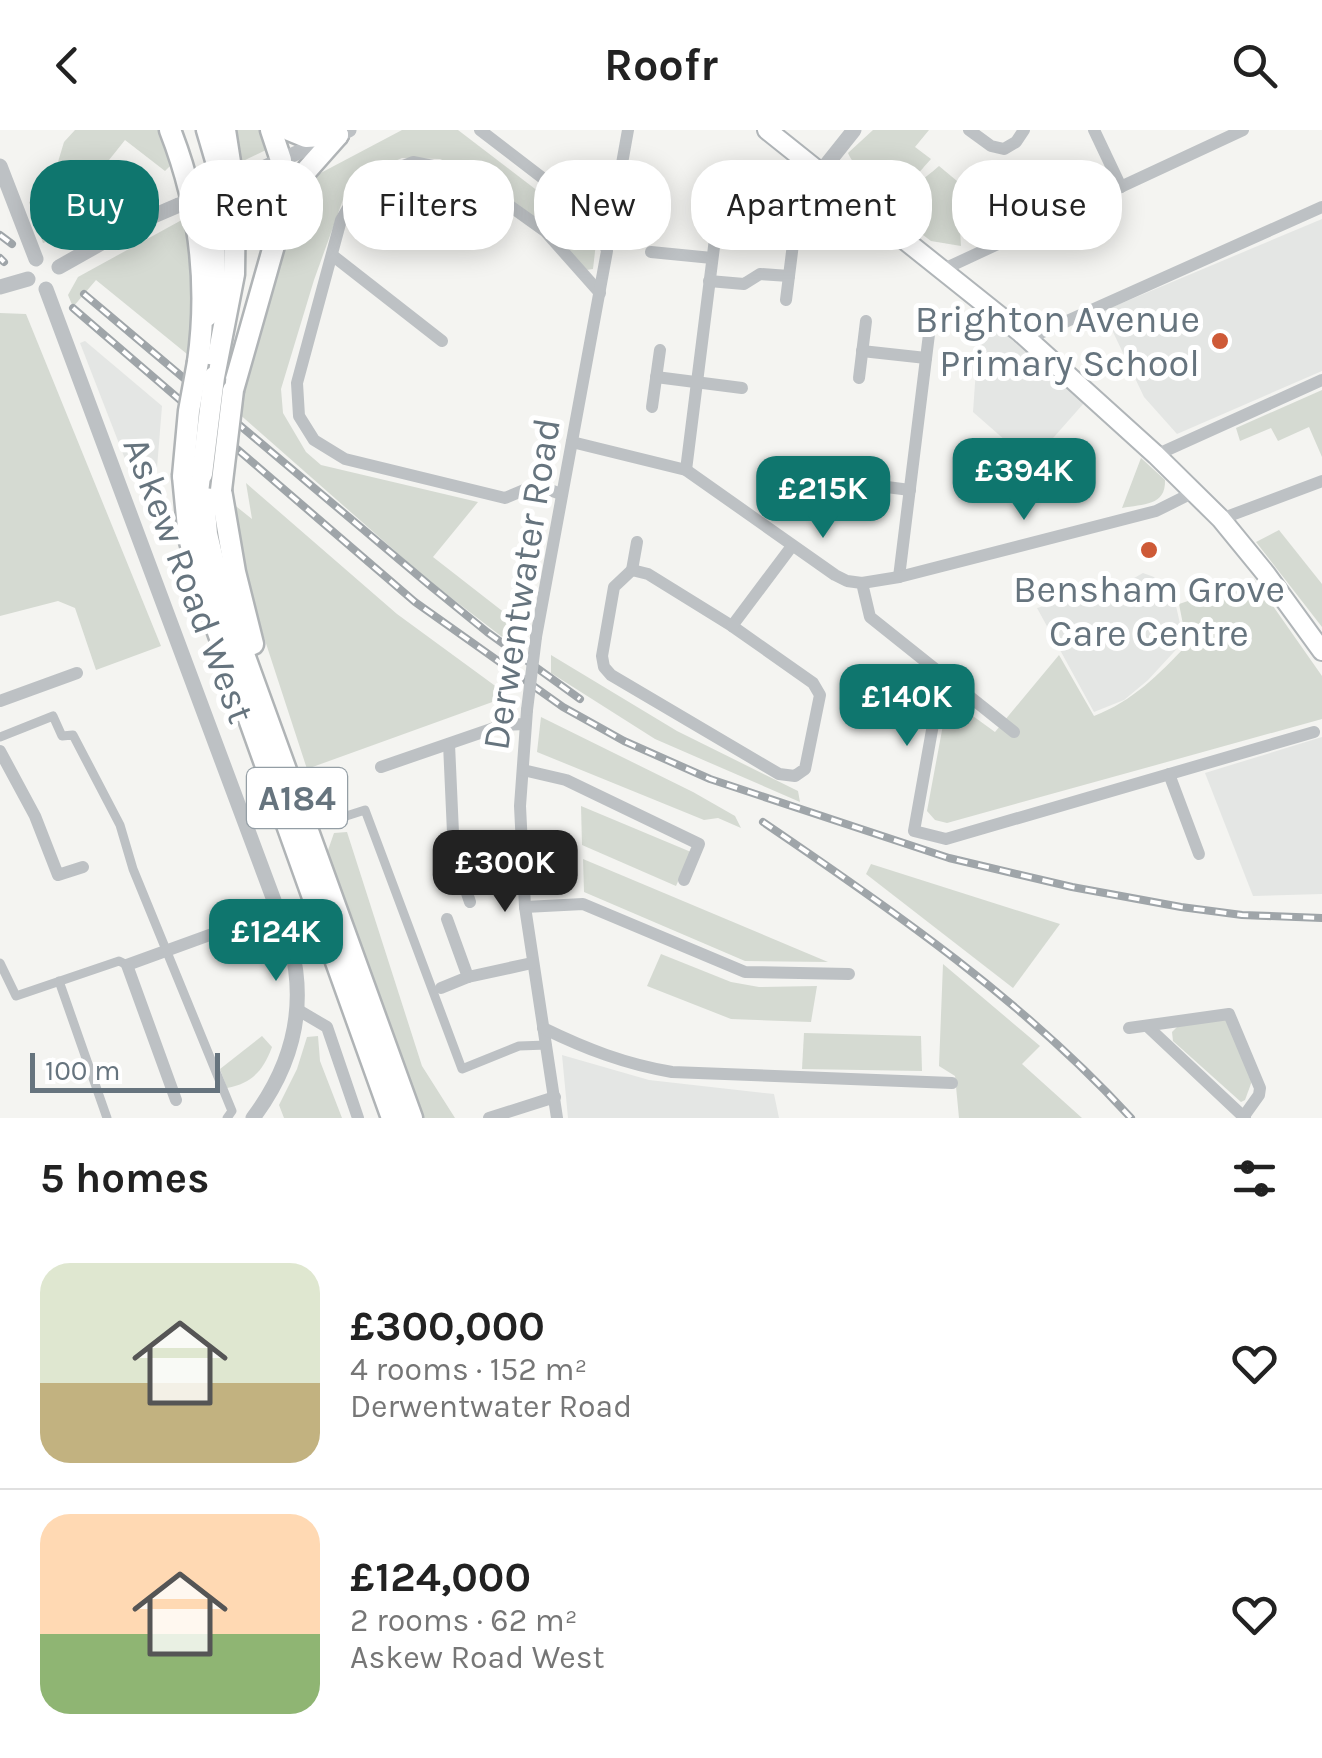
<!DOCTYPE html>
<html lang="en">
<head>
<meta charset="utf-8">
<style>
  :root { --surface:#fff; --page:#f6f6f6; --text:#222; --muted:#767676; --line:#e0e0e0; --accent:#0f766e }
  body { margin:0; font-family:Karla,sans-serif; background:var(--page); color:var(--text); height:100vh; display:flex; flex-direction:column; font-size:38px; white-space:nowrap }
  * { box-sizing:border-box; margin:0 }
  p { font-size:32px; color:var(--muted) }
  .icon { flex:none; width:55px; height:55px; fill:none; stroke:currentColor; stroke-width:2; stroke-linecap:round; stroke-linejoin:round }
  .map { position:relative; height:988px; overflow:hidden }
  .details { display:flex; flex-direction:column; background:var(--surface); flex:1 }
  .details>* { flex:none }
  .banner { position:absolute; left:30px; top:30px; width:1262px; height:90px; display:flex; gap:20px }
  .scale { position:absolute; left:30px; bottom:25px; width:190px; box-sizing:border-box; padding-left:10px; border:5px solid #66747e; border-top:0; font-size:28px; line-height:35px; white-space:nowrap; color:#66747e; -webkit-text-stroke:8px #fff; paint-order:stroke }
  .price { position:absolute; translate:-50% -85px; padding:0 22px; border-radius:20px; background:var(--accent); color:#fff; font-size:32px; line-height:65px; filter:drop-shadow(0 2px 5px #0008) }
  .price::after { content:''; position:absolute; left:50%; top:60px; width:30px; height:22px; margin-left:-15px; background:inherit; clip-path:polygon(0 0,100% 0,50% 100%) }
  .price.active { background:#222; color:#fff }
  ul { padding:0; list-style:none }
  li { display:flex; align-items:center; gap:30px; height:250px; padding:0 40px }
  li+li { border-top:2px solid var(--line) }
  li span { display:grid; place-items:center; flex:none; width:280px; height:200px; border-radius:30px; color:#555 }
  li>.icon { margin-inline-start:auto }
  span .icon { width:120px; height:120px; fill:#fffc; stroke-width:1 }
  li b { font-size:42px }
  h2 { display:flex; justify-content:space-between; align-items:center; height:120px; padding:0 40px; font-size:42px }
  .pill { padding:0 35px; border-radius:40px; background:var(--surface); box-shadow:0 5px 25px #0003; font-size:35px; line-height:90px }
  .pill.active { background:var(--accent); color:#fff }
  header { display:flex; justify-content:space-between; align-items:center; height:130px; padding:0 40px; background:var(--surface); font-size:45px; font-weight:700 }
  .map>svg:first-child { display:block }
  .built { fill:#e4e6e4 }
  .green { fill:#d5dad2 }
  .lines { fill:none; stroke-linecap:round; stroke-linejoin:round }
  .secondary-casing { stroke:#b0b5b8; stroke-width:22 }
  .primary-casing { stroke:#b1b5b8; stroke-width:25 }
  .trunk-casing { stroke:#b0b4b6; stroke-width:25 }
  .pedestrian { stroke:#bdc1c4; stroke-width:9 }
  .minor { stroke:#bdc1c4; stroke-width:12 }
  .tertiary { stroke:#bdc1c4; stroke-width:15 }
  .secondary { stroke:#fff; stroke-width:18 }
  .primary { stroke:#fff; stroke-width:20 }
  .trunk { stroke:#fff; stroke-width:20 }
  .rail-casing { stroke:#9fa5a9; stroke-width:8 }
  .rail { stroke:#fff; stroke-width:4; stroke-dasharray:11; stroke-linecap:butt }
  .trunk-bridge-casing { stroke:#b0b4b6; stroke-width:25; stroke-linecap:butt }
  .minor-bridge { stroke:#bdc1c4; stroke-width:12 }
  .tertiary-bridge { stroke:#bdc1c4; stroke-width:15 }
  .trunk-bridge { stroke:#fff; stroke-width:20 }
  .poi-dot { fill:#ce5a37; stroke:#fff; stroke-width:4 }
  .labels { text-anchor:middle; stroke-width:10; stroke-linejoin:round; paint-order:stroke }
  .shield { fill:#fff; stroke:#949ea5; stroke-width:2.5 }
  .shield-label { font-size:35px; font-weight:bold; fill:#66747e }
  .poi-label { font-size:38px; fill:#66747e; stroke:#fff; text-anchor:end }
  .street-label { font-size:38px; fill:#66747e; stroke:#fff }
</style>
</head>
<body>
<header><svg class="icon" aria-label="back" viewBox="0 0 24 24"><path d="M15 5l-7 7 7 7"/></svg>Roofr<svg class="icon" aria-label="search" viewBox="0 0 24 24"><circle cx="10" cy="10" r="6"/><path d="M15 15l6 6"/></svg></header>
<div class="map">
<svg width="1322" height="988" viewBox="0 0 1322 988">
  <rect width="100%" height="100%" fill="#f4f4f1"/>
  <g class="built">
    <polygon points="1322,89 1322,241 1177,304 1144,267 1103,181"/>
    <polygon points="980,182 1084,273 1031,333 973,282"/>
    <polygon points="85,211 162,276 157,338 132,347 80,213"/>
    <polygon points="1143,443 1154,447 1176,476 1184,511 1148,550 1124,570 1094,582 1037,478 1127,452"/>
    <polygon points="1322,607 1322,764 1253,766 1205,643"/>
    <polygon points="562,925 649,950 774,964 779,988 568,988"/>
  </g>
  <g class="green">
    <polygon points="75,0 162,0 172,34 165,41 125,10 97,45 105,79 100,92 43,113 29,72 49,62 64,12"/>
    <polygon points="233,0 260,0 266,20 241,32"/>
    <polygon points="402,0 458,0 585,97 596,113 593,139 586,140 473,44 440,29 402,28 370,42 345,64 314,150 281,259 283,283 306,322 321,335 478,372 433,427 519,494 510,513 428,450 237,282 297,72 315,46"/>
    <path d="M873 0H929L915 17 931 29C925 35 919 44 913 48 890 60 857 45 848 23Z"/>
    <path d="M939 36 957 51 961 116 931 111 845 46 849 40C885 68 906 66 939 36Z"/>
    <polygon points="189,86 196,187 187,224 96,150 73,177 68,165 78,147"/>
    <polygon points="0,183 26,184 161,516 96,540 75,478 58,471 0,486"/>
    <polygon points="1322,260 1322,327 1309,297 1278,311 1271,298 1240,311 1236,298"/>
    <path d="M1141 328 1165 350C1166 376 1143 374 1122 378Z"/>
    <polygon points="246,353 397,484 509,566 307,639 240,434 232,373 252,389"/>
    <polygon points="1279,400 1322,454 1322,497 1256,412"/>
    <path d="M1254 449 1322 546V589L947 693 935 690 927 681 948 568 995 602 1059 525 1094 586C1133 571 1158 545 1187 515L1179 474Z"/>
    <polygon points="551,525 677,601 798,661 800,672 655,609 551,543"/>
    <polygon points="541,587 693,662 735,686 741,698 718,688 704,690 537,622"/>
    <polygon points="581,676 691,722 676,756 582,715"/>
    <polygon points="347,702 422,936 455,988 419,988 327,723 334,703"/>
    <polygon points="583,729 828,832 745,831 584,762"/>
    <polygon points="871,734 1060,794 1013,858 866,744"/>
    <polygon points="661,824 731,852 759,857 817,856 811,892 731,889 647,856"/>
    <polygon points="943,834 1040,916 1022,934 1082,988 959,988 955,946 939,936"/>
    <polygon points="1225,888 1252,951 1245,970 1241,972 1173,911 1172,902 1179,895"/>
    <polygon points="804,903 921,906 922,941 802,939"/>
    <path d="M262 906 272 917C263 941 252 953 227 958L220 939Z"/>
    <polygon points="318,906 320,931 342,988 284,988 279,975 297,939 307,907"/>
  </g>
  <g class="lines">
    <g class="secondary-casing">
      <polyline id="secondary" points="767,0 1021,203 1156,325 1221,389 1266,444 1322,521"/>
    </g>
    <g class="primary-casing">
      <g id="primary">
        <polyline points="207,0 217,34 227,101"/>
        <polyline points="207,186 214,150 214,81"/>
      </g>
    </g>
    <g class="trunk-casing">
      <g id="trunk">
        <path d="M170 0C199 74 209 153 198 232"/>
        <polyline points="289,0 306,7 338,5"/>
        <polyline points="284,80 307,40 338,5"/>
        <polyline points="214,247 234,144 235,64 225,0"/>
        <polyline points="233,260 283,84 281,30 271,0"/>
        <polyline points="202,344 207,404 220,458 412,988"/>
        <polyline points="183,346 189,408 205,466 392,988"/>
        <polyline points="221,360 235,442 253,514"/>
      </g>
    </g>
    <g class="pedestrian">
      <polyline points="0,607 53,586 62,606 73,605 120,695 133,739 232,981 227,988"/>
      <polyline points="340,688 365,680 462,939 519,916 547,915"/>
      <polyline points="0,833 16,866 119,831 127,835"/>
      <polyline points="59,851 107,988"/>
    </g>
    <g class="minor">
      <polyline points="480,0 596,89"/>
      <polyline points="969,0 991,16 1004,19 1016,12 1024,0"/>
      <polyline points="1094,0 1121,57"/>
      <polyline points="651,122 712,128"/>
      <polyline points="332,125 442,211"/>
      <polyline points="944,139 1243,0"/>
      <polyline points="709,151 744,154 760,144 789,146"/>
      <polyline points="786,170 795,98"/>
      <polyline points="1027,209 1322,77"/>
      <polyline points="862,221 926,228"/>
      <polyline points="656,247 742,258"/>
      <polyline points="859,248 866,191"/>
      <polyline points="652,277 660,220"/>
      <polyline points="572,312 686,340 835,445 847,451 862,453 870,487 1014,602"/>
      <polyline points="1156,325 1322,250"/>
      <polyline points="686,340 721,61"/>
      <polyline points="848,352 910,360"/>
      <polyline points="561,364 536,355 505,368 345,329 314,310 299,286 297,253 341,90 357,63 375,47 413,32 433,36 472,49 545,101 600,163"/>
      <polyline points="845,377 851,332"/>
      <polyline points="1221,389 1322,351"/>
      <polygon points="632,440 648,444 732,496 813,553 820,565 805,639 795,646 779,644 611,545 604,537 602,526 614,457"/>
      <polyline points="632,440 637,412"/>
      <polyline points="899,447 931,188"/>
      <polyline points="862,453 899,447 1156,381 1194,362"/>
      <polyline points="732,496 792,416"/>
      <polyline points="536,507 607,121 596,89 616,67 628,0"/>
      <polyline points="942,544 914,701 946,709 1314,602"/>
      <polyline points="0,571 77,543"/>
      <polyline points="527,580 520,676 525,777 557,988"/>
      <polyline points="449,614 454,725 470,772"/>
      <polyline points="0,621 35,686 58,745 83,737"/>
      <polyline points="381,637 503,595 525,594"/>
      <polyline points="523,640 566,650 699,714 684,750"/>
      <polyline points="1169,644 1199,724"/>
      <polyline points="525,777 583,774 745,842 849,844"/>
      <polyline points="447,789 468,847"/>
      <polyline points="441,858 468,847 532,833"/>
      <polyline points="298,880 327,897 358,988"/>
      <polyline points="1147,896 1245,988"/>
      <path d="M543 898C586 919 625 934 672 942L952 953"/>
      <polyline points="1129,898 1229,884 1260,958 1259,965 1244,986"/>
      <polyline points="176,970 127,835 278,780"/>
      <polyline points="489,988 555,967"/>
    </g>
    <g class="tertiary">
      <polyline points="0,36 36,129"/>
      <polyline points="258,40 349,0"/>
      <polyline points="819,44 854,0"/>
      <polyline points="59,137 137,93 179,75"/>
      <polyline points="0,157 28,149"/>
      <path d="M46 159 291 816C307 879 292 936 253 988"/>
    </g>
    <use href="#secondary" class="secondary"/>
    <use href="#primary" class="primary"/>
    <use href="#trunk" class="trunk"/>
    <g class="rail-casing">
      <g id="rail">
        <polyline points="0,105 12,114"/>
        <polyline points="0,128 4,132"/>
        <polyline points="84,164 428,454 487,502 580,569"/>
        <polyline points="73,178 415,472 563,577 624,611 710,649 949,728 1072,757 1181,777 1242,785 1322,788"/>
        <path d="M763 692C894 781 1024 871 1131 988"/>
      </g>
    </g>
    <use href="#rail" class="rail"/>
    <g class="trunk-bridge-casing">
      <g id="trunk-bridge">
        <polyline points="202,344 214,247"/>
        <polyline points="183,346 189,281 198,232"/>
        <polyline points="221,360 233,260"/>
      </g>
    </g>
    <polyline class="minor-bridge" points="527,580 536,507"/>
    <polyline class="tertiary-bridge" points="179,75 258,40"/>
    <use href="#trunk-bridge" class="trunk-bridge"/>
  </g>
  <g class="poi-dot">
    <circle cx="1220" cy="211" r="10"/>
    <circle cx="1149" cy="420" r="10"/>
  </g>
  <g class="labels">
    <rect class="shield" x="247" y="638" width="100" height="60" rx="8"/>
    <g class="shield-label">
      <text x="297" y="680">A184</text>
    </g>
    <g class="poi-label">
      <text x="1200" y="202">Brighton Avenue<tspan x="1200" dy="44">Primary School</tspan></text>
      <text x="1149" y="472" text-anchor="middle">Bensham Grove<tspan x="1149" dy="44">Care Centre</tspan></text>
    </g>
    <g class="street-label">
      <text transform="translate(189 450) rotate(69)" y="13">Askew Road West</text>
      <text transform="translate(521 454) rotate(-81)" y="13">Derwentwater Road</text>
    </g>
  </g>
</svg>
<div class="scale">100 m</div>
<b class="price" style="left:1024px;top:393px">£394K</b>
<b class="price" style="left:823px;top:411px">£215K</b>
<b class="price" style="left:907px;top:619px">£140K</b>
<b class="price active" style="left:505px;top:785px">£300K</b>
<b class="price" style="left:276px;top:854px">£124K</b>
<div class="banner">
<a class="pill active">Buy</a>
<a class="pill">Rent</a>
<a class="pill">Filters</a>
<a class="pill">New</a>
<a class="pill">Apartment</a>
<a class="pill">House</a>
</div>
</div>
<section class="details">
<h2>5 homes<svg class="icon" aria-label="filters" viewBox="0 0 24 24"><path d="M4 7h16M4 17h16"/><circle cx="9" cy="7" r="2"/><circle cx="15" cy="17" r="2"/></svg></h2>
<ul>
<li><span style="background:linear-gradient(#dfe7d0 60%,#c2b280 0)"><svg class="icon" aria-label="home" viewBox="0 0 24 24"><path d="M3 11l9-7 9 7M6 9v11h12V9"/></svg></span><div><b>£300,000</b><p>4 rooms · 152 m²</p><p>Derwentwater Road</p></div><svg class="icon" aria-label="heart" viewBox="0 0 24 24"><path d="M12 20l-8-8c-3-5 5-10 8-4 3-6 11-1 8 4z"/></svg></li>
<li><span style="background:linear-gradient(#ffd9b3 60%,#8fb573 0)"><svg class="icon" aria-label="home" viewBox="0 0 24 24"><path d="M3 11l9-7 9 7M6 9v11h12V9"/></svg></span><div><b>£124,000</b><p>2 rooms · 62 m²</p><p>Askew Road West</p></div><svg class="icon" aria-label="heart" viewBox="0 0 24 24"><path d="M12 20l-8-8c-3-5 5-10 8-4 3-6 11-1 8 4z"/></svg></li>
</ul>
</section>
</body>
</html>
